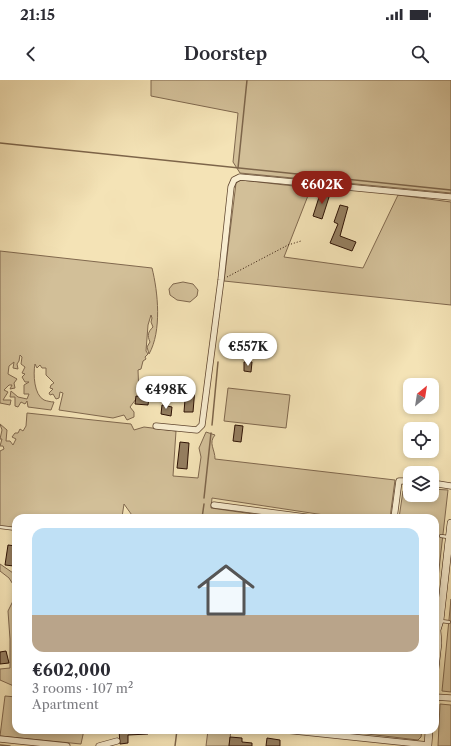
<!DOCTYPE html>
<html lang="en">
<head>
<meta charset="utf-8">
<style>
  :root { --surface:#fff; --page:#f7f7f7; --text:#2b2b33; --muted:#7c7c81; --line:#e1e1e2; --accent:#8f2418 }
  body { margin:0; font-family:"Libre Caslon Text",serif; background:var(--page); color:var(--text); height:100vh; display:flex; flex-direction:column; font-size:15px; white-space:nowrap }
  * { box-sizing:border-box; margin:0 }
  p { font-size:13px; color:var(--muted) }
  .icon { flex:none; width:22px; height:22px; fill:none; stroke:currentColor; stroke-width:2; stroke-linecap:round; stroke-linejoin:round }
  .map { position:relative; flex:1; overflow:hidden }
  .drawer { position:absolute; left:12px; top:434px; width:427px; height:220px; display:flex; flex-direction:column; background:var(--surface); border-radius:12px; box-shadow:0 2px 6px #0003 }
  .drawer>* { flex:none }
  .needle { width:26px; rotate:30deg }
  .buttons { position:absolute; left:403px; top:298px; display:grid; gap:8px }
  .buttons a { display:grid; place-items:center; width:36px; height:36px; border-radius:8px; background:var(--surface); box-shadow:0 2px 6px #0003; font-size:20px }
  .price { position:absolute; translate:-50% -34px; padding:0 9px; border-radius:14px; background:#fff; color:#222; font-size:13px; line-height:26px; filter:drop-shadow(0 1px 2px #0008) }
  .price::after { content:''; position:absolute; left:50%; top:24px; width:12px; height:9px; margin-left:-6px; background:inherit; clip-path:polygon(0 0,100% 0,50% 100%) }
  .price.on { background:var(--accent); color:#fff }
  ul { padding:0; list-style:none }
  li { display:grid; align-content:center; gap:8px; height:212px; padding:0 20px }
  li+li { border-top:1px solid var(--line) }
  li span { display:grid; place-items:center; height:124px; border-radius:12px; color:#555 }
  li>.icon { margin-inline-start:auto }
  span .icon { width:72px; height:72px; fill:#fffc; stroke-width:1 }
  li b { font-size:17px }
  .status { display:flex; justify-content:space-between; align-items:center; height:28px; padding:0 20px; background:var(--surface); direction:ltr }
  .status svg { height:11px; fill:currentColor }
  header { display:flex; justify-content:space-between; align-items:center; height:52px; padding:0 20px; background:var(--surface); font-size:18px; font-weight:600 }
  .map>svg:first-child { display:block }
  .green { fill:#d2bf98; stroke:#80684e }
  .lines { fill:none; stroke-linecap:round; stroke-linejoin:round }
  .stream { stroke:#7d654a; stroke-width:1.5 }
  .building { fill:#957f61; stroke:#2e1204 }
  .lane-casing { stroke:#604630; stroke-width:4 }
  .street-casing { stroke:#604630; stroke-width:7 }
  .secondary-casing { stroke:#2e1204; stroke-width:8 }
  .path { stroke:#2e1204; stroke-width:1; stroke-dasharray:1 2; stroke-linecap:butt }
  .lane { stroke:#f8edd0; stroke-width:2.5 }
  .street { stroke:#f8edd0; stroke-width:5.5 }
  .secondary { stroke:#f8edd0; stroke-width:7 }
</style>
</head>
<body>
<div class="status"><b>21:15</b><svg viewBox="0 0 49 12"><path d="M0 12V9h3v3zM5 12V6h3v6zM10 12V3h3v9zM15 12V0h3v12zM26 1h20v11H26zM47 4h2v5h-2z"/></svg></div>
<header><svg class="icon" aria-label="back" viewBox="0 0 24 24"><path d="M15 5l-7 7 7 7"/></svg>Doorstep<svg class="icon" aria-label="search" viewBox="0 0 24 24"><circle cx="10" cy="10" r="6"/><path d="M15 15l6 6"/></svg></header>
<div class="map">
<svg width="451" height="666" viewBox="0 0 451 666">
  <rect width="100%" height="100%" fill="#f4e3b6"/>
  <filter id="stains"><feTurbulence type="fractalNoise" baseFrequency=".005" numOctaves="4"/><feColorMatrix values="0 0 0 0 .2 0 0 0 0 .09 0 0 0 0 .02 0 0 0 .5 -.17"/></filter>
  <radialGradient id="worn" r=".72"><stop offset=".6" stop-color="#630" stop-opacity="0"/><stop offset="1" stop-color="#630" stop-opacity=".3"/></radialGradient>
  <g class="green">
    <polygon points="151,0 451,0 451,113 240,93 233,82 238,33 151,16"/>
    <polygon points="241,100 311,108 284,177 363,188 398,115 451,122 451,225 224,201 236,103"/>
    <path d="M0 171 152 188C158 212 162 251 149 274L147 267 150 262C147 255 148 252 153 247L151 242 152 238 151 235 148 245 146 271 148 274 145 277 146 279 143 281 141 289 138 290 139 315 130 327 134 332V337L127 340 124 335 113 338 59 330 63 313 60 312 59 318 56 319 53 314 50 315 49 313 53 309 50 308 51 305 54 303 46 295V288H42L40 285 37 288 35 284C33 294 34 315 44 320 47 321 51 322 54 322L51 330 28 327 27 321 25 324 21 322 18 327 15 326V317H10L11 311 18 317 27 319 29 314H24V305L29 302H25L22 297 25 294 22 293 25 287 21 284 22 277 20 275 19 281 17 284 18 289 13 288 14 282 9 286 8 294 17 299 14 303 15 308 10 309 12 305H9L4 310 8 312 3 320H11L10 325 0 323Z"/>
    <polygon points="183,202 193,204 198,210 197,216 190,222 177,220 170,215 169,209 173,204"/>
    <polygon points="228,308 290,315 286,348 224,341"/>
    <path d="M27 333 131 344 134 350 144 347 176 351 173 396 198 398 201 377 199 368 206 352 215 355C208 363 215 369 215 379L395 400 390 438H344L212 418 211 428 281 438H134L124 424 122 437 126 438H16V449L0 447V371L4 369 3 366H0L2 359H0L2 350 0 344 7 350 6 361H10L13 365 16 359 12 357 15 353H18L20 349 23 351 26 346Z"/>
    <polygon points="407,406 410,407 410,415 432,415 432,409 448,410 438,498 435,497 435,438 399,438 403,411"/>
    <polygon points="0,484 16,495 16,509 9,498 0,491"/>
    <polygon points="16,515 16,607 0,600 0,589 10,588 10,559 8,531"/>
    <polygon points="451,519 451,612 442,611"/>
    <polygon points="5,616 16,617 16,650 84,650 81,664 0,656"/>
    <polygon points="440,624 451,625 451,666 438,666"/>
    <polygon points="208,650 231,650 229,666 206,666"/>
    <polygon points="333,650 422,650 421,657 418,660"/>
  </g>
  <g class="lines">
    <g class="stream">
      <polyline points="0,63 451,110"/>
      <polyline points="238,88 247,0"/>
      <polyline points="212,345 218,282"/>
      <polyline points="204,418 211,353"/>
      <polyline points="202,438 204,424"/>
      <polyline points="0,665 10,666"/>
      <polyline points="175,666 177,650"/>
    </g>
  </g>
  <g class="building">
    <polygon points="321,111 330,114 322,139 313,136"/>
    <polygon points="340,125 348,127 340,156 356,162 352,171 330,163 338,144 334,142"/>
    <polygon points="244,282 252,282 251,292 244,291"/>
    <polygon points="186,307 195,308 193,332 184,332"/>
    <polygon points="136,316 149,318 148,325 135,324"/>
    <polygon points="162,325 172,327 171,336 161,334"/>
    <polygon points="235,345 243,346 241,362 233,361"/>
    <polygon points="180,362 189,363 187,389 177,388"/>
    <polygon points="8,465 16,466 14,486 5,485"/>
    <polygon points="6,571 9,583 0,584 0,572"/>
    <polygon points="119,650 148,650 148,654 128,655 128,663 120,664"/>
    <polygon points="230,657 242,658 242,662 252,663 252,666 229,666"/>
    <polygon points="267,658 280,660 280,666 266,666"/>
  </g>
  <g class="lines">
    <g class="lane-casing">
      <g id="lane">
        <polyline points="0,447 16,449"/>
        <polyline points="441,456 448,457"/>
        <polyline points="441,541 449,542"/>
      </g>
    </g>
    <g class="street-casing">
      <g id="street">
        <polyline points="156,346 197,350 202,345 221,200 231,107 234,100 240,97 451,117"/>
        <polyline points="432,403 451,406"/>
        <polyline points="214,425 313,438"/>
        <polyline points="394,438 399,401 410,401"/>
        <polyline points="435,617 451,618"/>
        <polyline points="285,650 428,665"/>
        <polyline points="0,659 67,666"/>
        <polyline points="99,666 117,661"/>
      </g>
    </g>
    <g class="secondary-casing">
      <g id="secondary">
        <polyline points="435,589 438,563 437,550 440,540 451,443"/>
        <polyline points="428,666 429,650"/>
      </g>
    </g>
    <polyline class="path" points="227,197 288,165 301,161"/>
    <use href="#lane" class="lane"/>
    <use href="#street" class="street"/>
    <use href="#secondary" class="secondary"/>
  </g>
  <rect width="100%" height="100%" filter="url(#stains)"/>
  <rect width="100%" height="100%" fill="url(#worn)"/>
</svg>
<div class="buttons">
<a><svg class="needle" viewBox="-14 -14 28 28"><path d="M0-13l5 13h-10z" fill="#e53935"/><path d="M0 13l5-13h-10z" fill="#7c7c81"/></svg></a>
<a><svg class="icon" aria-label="locate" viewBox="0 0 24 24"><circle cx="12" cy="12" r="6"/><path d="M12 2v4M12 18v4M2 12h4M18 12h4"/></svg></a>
<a><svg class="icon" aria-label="layers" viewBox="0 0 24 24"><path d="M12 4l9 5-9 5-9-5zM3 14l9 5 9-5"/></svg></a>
</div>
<b class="price on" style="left:322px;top:125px">€602K</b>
<b class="price" style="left:248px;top:287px">€557K</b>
<b class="price" style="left:166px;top:330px">€498K</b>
<section class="drawer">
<ul>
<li><span style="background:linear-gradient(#bfe0f5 70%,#b9a48a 0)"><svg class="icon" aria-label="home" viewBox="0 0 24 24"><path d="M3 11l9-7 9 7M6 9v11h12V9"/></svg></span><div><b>€602,000</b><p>3 rooms · 107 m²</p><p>Apartment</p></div></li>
</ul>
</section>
</div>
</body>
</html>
